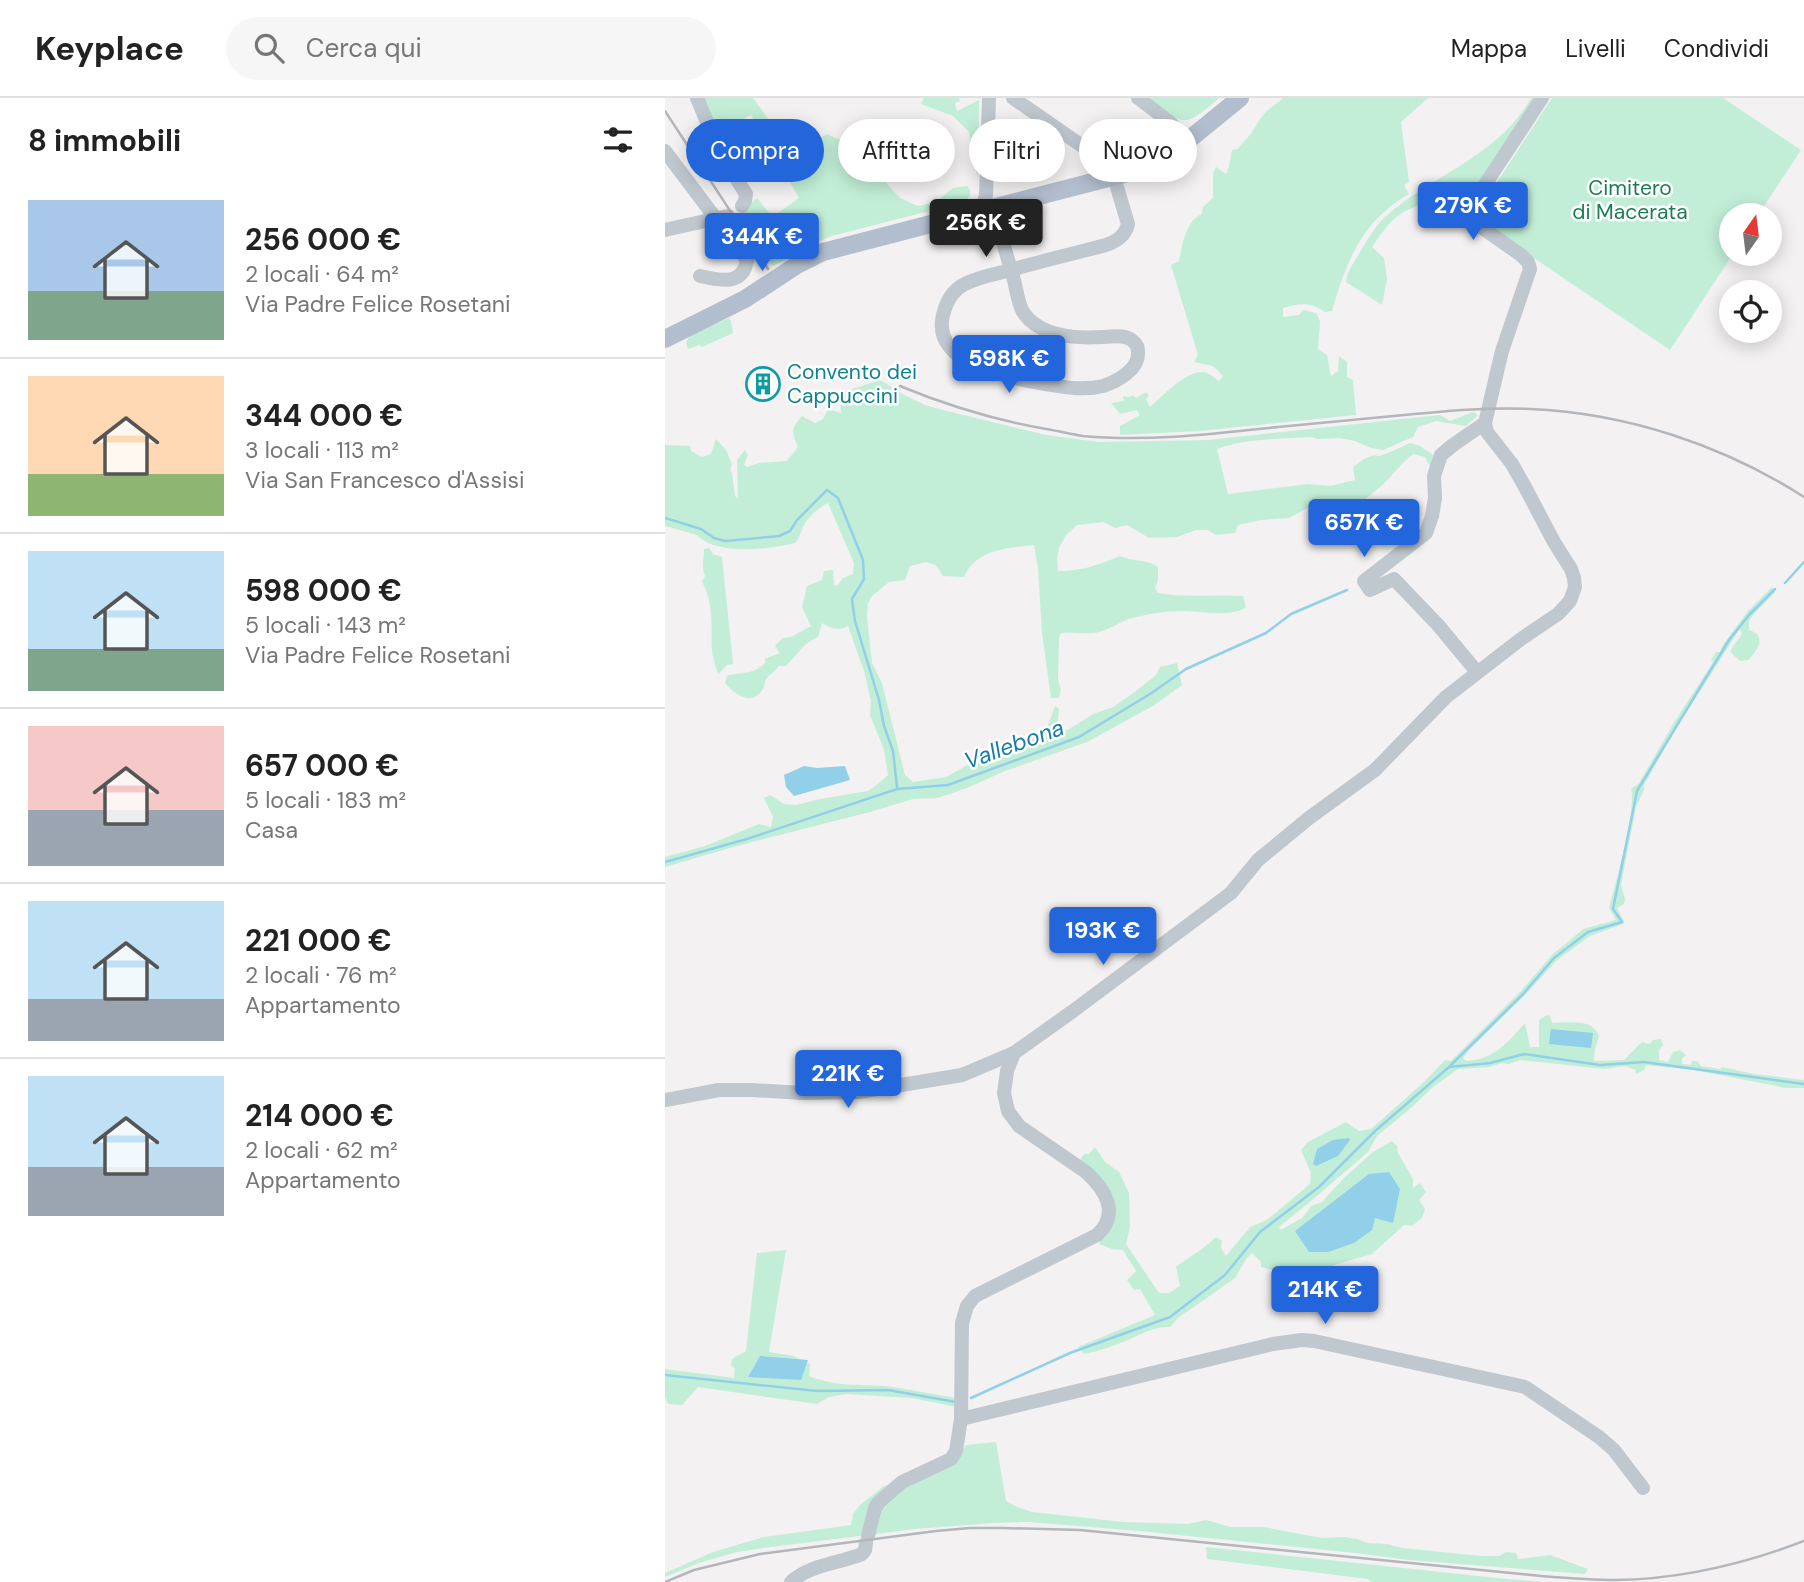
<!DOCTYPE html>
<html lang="it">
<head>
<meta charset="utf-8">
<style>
  :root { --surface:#fff; --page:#f6f6f6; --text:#222; --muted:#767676; --line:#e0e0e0; --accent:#2365db }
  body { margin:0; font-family:"DM Sans",sans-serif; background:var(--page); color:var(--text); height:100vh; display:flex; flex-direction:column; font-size:26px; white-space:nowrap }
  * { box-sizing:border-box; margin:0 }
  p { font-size:23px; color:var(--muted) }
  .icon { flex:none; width:38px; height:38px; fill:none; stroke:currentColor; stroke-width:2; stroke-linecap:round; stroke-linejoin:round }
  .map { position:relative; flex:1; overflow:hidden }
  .panel { display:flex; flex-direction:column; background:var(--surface); width:665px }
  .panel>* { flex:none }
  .hud { position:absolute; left:21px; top:21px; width:665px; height:63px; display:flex; gap:14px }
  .needle { width:46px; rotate:14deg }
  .tools { position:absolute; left:1054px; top:105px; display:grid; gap:14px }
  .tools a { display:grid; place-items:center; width:63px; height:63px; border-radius:50%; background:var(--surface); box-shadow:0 4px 18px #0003; font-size:35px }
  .price { position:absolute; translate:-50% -60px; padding:0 16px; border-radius:7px; background:var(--accent); color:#fff; font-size:23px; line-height:46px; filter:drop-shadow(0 2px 4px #0008) }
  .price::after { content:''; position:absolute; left:50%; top:42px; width:21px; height:16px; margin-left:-10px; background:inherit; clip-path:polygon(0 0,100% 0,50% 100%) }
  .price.selected { background:#222; color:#fff }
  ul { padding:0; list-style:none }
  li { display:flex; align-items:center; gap:21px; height:175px; padding:0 28px }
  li+li { border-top:2px solid var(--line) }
  li span { display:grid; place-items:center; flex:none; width:196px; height:140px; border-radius:0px; color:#555 }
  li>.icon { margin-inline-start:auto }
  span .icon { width:84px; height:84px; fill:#fffc; stroke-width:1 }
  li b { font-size:30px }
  h2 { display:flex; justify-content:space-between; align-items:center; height:84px; padding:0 28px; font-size:30px }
  .tag { padding:0 24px; border-radius:32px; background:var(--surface); box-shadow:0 4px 18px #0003; font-size:24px; line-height:63px }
  .tag.selected { background:var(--accent); color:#fff }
  header { display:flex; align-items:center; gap:42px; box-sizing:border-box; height:98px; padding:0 35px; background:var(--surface); border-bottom:2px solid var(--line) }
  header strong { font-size:33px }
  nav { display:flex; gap:38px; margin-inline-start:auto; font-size:24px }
  .search { width:490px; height:63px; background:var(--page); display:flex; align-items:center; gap:18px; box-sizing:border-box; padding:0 24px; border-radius:38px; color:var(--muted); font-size:26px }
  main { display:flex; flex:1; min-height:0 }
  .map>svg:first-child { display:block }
  .green { fill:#c2eed7 }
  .water { fill:#92cfe8 }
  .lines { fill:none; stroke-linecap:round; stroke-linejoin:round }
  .stream { stroke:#92cfe8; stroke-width:2.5 }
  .minor { stroke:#bfc7cf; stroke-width:14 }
  .major { stroke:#b2bece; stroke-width:18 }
  .rail { stroke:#b3b6bb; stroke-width:2.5 }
  .labels { text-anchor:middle; stroke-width:5; stroke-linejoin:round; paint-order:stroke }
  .park-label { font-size:21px; fill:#1c7d54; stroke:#fff }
  .culture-label { font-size:21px; fill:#0d838f; stroke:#fff; text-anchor:start }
  .water-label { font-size:23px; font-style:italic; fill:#147ca6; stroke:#fff }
</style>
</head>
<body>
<header>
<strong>Keyplace</strong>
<div class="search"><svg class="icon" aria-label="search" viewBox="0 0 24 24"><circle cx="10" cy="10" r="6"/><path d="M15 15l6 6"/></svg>Cerca qui</div>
<nav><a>Mappa</a><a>Livelli</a><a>Condividi</a></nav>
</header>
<main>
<section class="panel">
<h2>8 immobili<svg class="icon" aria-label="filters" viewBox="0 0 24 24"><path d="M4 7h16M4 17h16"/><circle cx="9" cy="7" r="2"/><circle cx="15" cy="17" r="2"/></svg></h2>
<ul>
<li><span style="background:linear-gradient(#a9c7e8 65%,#7fa58c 0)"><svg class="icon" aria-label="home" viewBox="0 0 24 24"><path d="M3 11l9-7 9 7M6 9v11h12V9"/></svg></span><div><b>256 000 €</b><p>2 locali · 64 m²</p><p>Via Padre Felice Rosetani</p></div></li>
<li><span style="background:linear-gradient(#ffd9b3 70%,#8fb573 0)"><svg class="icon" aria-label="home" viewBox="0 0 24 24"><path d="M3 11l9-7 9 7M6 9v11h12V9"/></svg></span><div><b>344 000 €</b><p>3 locali · 113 m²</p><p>Via San Francesco d'Assisi</p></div></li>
<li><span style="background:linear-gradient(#bfe0f5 70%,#7fa58c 0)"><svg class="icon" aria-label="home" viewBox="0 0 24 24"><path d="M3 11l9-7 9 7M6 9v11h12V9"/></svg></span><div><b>598 000 €</b><p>5 locali · 143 m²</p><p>Via Padre Felice Rosetani</p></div></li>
<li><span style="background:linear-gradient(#f6c9c9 60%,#9aa5b1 0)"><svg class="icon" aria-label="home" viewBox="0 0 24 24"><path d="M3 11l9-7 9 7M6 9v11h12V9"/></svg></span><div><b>657 000 €</b><p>5 locali · 183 m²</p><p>Casa</p></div></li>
<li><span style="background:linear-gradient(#bfe0f5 70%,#9aa5b1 0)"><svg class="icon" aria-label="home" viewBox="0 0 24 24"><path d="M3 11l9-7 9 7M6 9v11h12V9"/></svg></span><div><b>221 000 €</b><p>2 locali · 76 m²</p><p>Appartamento</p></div></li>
<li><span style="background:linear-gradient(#bfe0f5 65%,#9aa5b1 0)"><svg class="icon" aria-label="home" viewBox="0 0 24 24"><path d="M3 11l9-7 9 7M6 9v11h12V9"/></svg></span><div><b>214 000 €</b><p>2 locali · 62 m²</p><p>Appartamento</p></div></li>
</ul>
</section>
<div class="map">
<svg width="1139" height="1484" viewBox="0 0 1139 1484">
  <rect width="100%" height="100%" fill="#f3f1f1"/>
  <g class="green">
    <polygon points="35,0 88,0 129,56 162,36 189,49 208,62 223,87 235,100 253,108 271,104 288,90 302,88 305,92 305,98 299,104 167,138 137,150 132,156 109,128 130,156 108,168 87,137 76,115 92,100 105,116 106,120 134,100 86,17 54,34"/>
    <polygon points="259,0 294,0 295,3 290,5 292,13 314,2 313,82 304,34 288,18 256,6"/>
    <path d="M483 0H554C518 32 519 27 483 0Z"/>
    <path d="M618 0H763L736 24 744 84 739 87 744 96C734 102 725 108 717 116 689 141 677 179 667 213L660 214C644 203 635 206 618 210V219L634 217 638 212 651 215 655 223 653 251 662 257 666 278 673 273 674 258 682 264V279L688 282 691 317 535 333 455 337V328L475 317 472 312 455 316 446 305 459 303 458 298 465 299 467 297 471 300 481 294 484 298 481 301 485 309C497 298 522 272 539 274 545 275 549 280 554 283L558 278 548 268 529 264 533 257 506 167 514 163C517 148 521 122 537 116L538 109 548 100V75L551 69 561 76C565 69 565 61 567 52L573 51C576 45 580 43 584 38 590 31 593 22 600 15 605 9 612 6 618 0Z"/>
    <path d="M866 0H873L851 34 805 127 791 114 764 121 760 105C729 115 725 124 707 149L719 160 722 181 717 207 681 184C682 173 690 163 695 154 702 142 710 129 720 119 767 77 834 58 866 0Z"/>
    <polygon points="887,0 1058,0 1136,52 1093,117 1066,117 1066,156 1068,156 1005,252 817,125 812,115"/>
    <polygon points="64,220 66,223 68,235 37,249 35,247 23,251 21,244 25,237"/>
    <path d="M215 282 241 298 260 307 278 312 381 337 434 344 543 342 775 317 785 323 808 314 813 317 801 328 771 323 753 329 748 339 718 352 706 350 690 343 674 340 653 341 647 339C616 341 582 340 552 351L563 396 643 386 665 388 690 382 688 369 699 361 709 357 714 358 723 355 745 345 755 348 771 359 767 372 760 359 749 356C736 364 728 378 716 388 709 395 701 399 694 407L696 413 691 419 686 418 679 406 659 405 644 409 624 420 596 422 573 427 570 435 551 437 543 432H531L512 439 484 440 462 427 450 430 439 424 412 427 401 437 394 450 392 461 393 473C417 473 433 467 455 458 468 464 482 461 493 469V482L490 490 493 495C520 500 550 496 578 498L581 509C568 520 534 513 518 513 499 513 482 516 464 521 454 525 445 531 434 534 424 537 408 534 396 535L394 539 393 582 396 591 394 600H386L377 535 373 470 369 447C342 450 311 451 299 479L278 478 271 467 261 464 245 468 240 482 224 484 206 499 203 506 202 518 207 565 217 585 240 677 248 684 281 679 308 664 333 656 356 652 367 641 374 644 379 638 390 608 394 611 392 631 403 632 428 616 448 609 471 593 491 577 495 569 512 565 517 587 488 608 422 644 340 673 302 690 273 700 248 701 205 714 72 748 0 769V759L40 748 94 726 106 729 108 719 99 700 105 697 119 706 131 707 155 701 203 693 214 685 223 677 219 652 205 617 206 603 199 573 183 528C174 533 166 531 157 525L153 539C137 546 133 556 121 568H114C110 573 105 576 102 580 99 583 100 588 98 591 87 609 70 597 60 585L62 578C77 573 88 578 101 564L99 561 115 555 110 548 118 540 126 539 146 528 137 509 142 488 157 482 159 473 168 472 169 488 173 487 178 480 188 476 189 465 163 405C153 410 143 419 138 429 135 436 135 439 130 445 106 451 51 458 32 437L0 428V347L25 348 26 353 37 359 46 356 51 341 61 352 67 366 65 372 67 375 70 398 73 401 72 362 80 352 83 357 79 367 82 369 94 365 122 363 133 349C126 333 126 331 137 318L150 325 158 321 163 311 176 315 175 295Z"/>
    <path d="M44 450 48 456 57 459 68 566 62 567 53 576C51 569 48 561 47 553 46 530 49 504 37 484L40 478C36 468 39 462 39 451Z"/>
    <path d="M1107 489 1110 494 1089 516 1084 523V532C1103 538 1092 553 1083 562L1075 563 1065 554C1068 546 1076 541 1077 534L1074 532 1009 634 979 687V692L971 709 956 787 960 801 959 806 952 810 959 823 958 826 925 838 892 862 859 898 804 952 798 960 801 963C829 962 843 944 860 925L865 949H874V922L882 917 885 918 887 925C903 925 928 920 934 938L930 951 929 963 959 962 977 944 985 946 988 942 996 941 998 947 994 953V962L1003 964 1008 954 1015 952 1021 957 1017 961V966L1026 967 1027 963H1032L1036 968 1055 971 1057 969 1089 976 1139 982V990H1121L1029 972 981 967 979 972 971 976V972L960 968 940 971 855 962 844 966 837 965 824 969 793 971 767 990 747 1009 712 1038 703 1054 652 1098 614 1129 616 1132 637 1120 646 1108 657 1104 678 1081 708 1054 727 1043 732 1048 733 1055 748 1081V1090L755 1085 761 1094 754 1102 760 1111 757 1120 747 1128 739 1127 707 1156 632 1178C620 1172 608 1173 596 1169V1164L587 1155 581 1161 570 1180 513 1220 505 1229C490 1228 476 1236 463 1242 448 1248 434 1253 419 1256L413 1249 490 1217 475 1191 469 1192 462 1182 471 1173 458 1152 447 1151 434 1146 437 1139 448 1127V1115L415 1062 419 1056H424L430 1049 440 1064 454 1074 464 1095 465 1129 461 1146 494 1195H504L515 1188 511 1169C524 1159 539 1151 551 1139L557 1143 556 1150 561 1158 585 1129 602 1122 645 1086 646 1075 636 1052 643 1044 681 1024 694 1033 706 1031 759 984 780 962 786 963 855 894 887 857 900 846 918 831 951 822 944 810C950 788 972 709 966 691L974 685 1010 623 1048 564 1046 562 1051 554H1055L1057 548 1083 513Z"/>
    <path d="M121 1152 104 1254 129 1258 145 1266 144 1278C172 1289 192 1286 220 1288 244 1291 267 1296 291 1300L292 1309 247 1300 181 1296 164 1299 152 1306 33 1289 17 1307 3 1306 0 1299V1271L69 1280 70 1271 66 1267 67 1261 81 1253 92 1155Z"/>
    <polygon points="331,1344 341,1403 352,1409 367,1414 458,1424 523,1426 541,1422 566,1429 599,1429 657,1440 678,1439 692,1441 703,1445 722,1446 737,1450 816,1458 834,1458 841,1454 851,1455 853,1461 885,1457 923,1471 920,1476 744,1462 690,1455 474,1433 364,1424 329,1425 251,1431 106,1449 72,1454 34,1465 0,1479 0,1475 48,1454 99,1439 186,1427 188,1416 195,1407 219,1388 243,1384 292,1361 301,1347"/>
    <polygon points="541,1449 832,1480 878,1484 706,1484 703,1481 542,1461"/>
  </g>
  <g class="water">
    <polygon points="139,668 152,670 180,668 185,682 129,698 121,689 119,677"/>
    <polygon points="886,931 928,935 926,950 884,946"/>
    <polygon points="684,1040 685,1042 673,1058 651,1068 648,1066 652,1051 668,1042"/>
    <polygon points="724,1074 735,1091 728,1125 710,1120 707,1132 689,1145 663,1154 644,1154 630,1133 704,1076"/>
    <polygon points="95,1258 143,1262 136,1282 83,1279"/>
  </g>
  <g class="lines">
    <g class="stream">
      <polyline points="0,420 36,431 49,440 60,443 114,438 125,433 132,422 162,392 173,400 198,462 199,481 187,501 190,523 214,602 219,628 228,653 232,689"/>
      <polyline points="1120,485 1139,464"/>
      <polyline points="0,764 82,741 232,691 283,687 414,639 485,596 521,571 601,535 626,516 682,492"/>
      <polyline points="785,968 858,896 889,860 923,834 957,824 948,811 972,693 1064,542 1084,517 1110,491"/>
      <polyline points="0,1277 152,1293 223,1292 291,1304"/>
      <polyline points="306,1300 405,1255 505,1219 560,1177 595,1134 654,1089 709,1034 784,969 825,965 859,956 935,967 979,964 1139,986"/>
    </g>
    <g class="minor">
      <polyline points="32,0 54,53 81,96 80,103 77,108"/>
      <polyline points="473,0 506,25 518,40"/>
      <path d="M0 53 82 162C78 189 54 182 35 178"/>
      <path d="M328 110C335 134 342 158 349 182 351 191 353 203 357 212 361 220 369 226 376 230 396 240 417 240 439 239 445 239 453 237 460 239 467 241 473 246 473 253 475 271 453 283 438 288 419 293 399 289 380 286 346 280 266 267 278 217 281 205 287 193 298 187 310 180 325 177 338 174 373 164 407 156 441 147 452 143 460 138 463 126L449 79 445 70 433 59 348 0"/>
      <polyline points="316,113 321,97 324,0"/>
      <polyline points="0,132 63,118"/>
      <polyline points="812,574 773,527 729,481 705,492 699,483 761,435 767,418 770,400 769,378 776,357 788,347 820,325"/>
      <polyline points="0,1002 54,992 87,992 137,995 194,994 297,977 349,955"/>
      <polyline points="296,1321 608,1246 637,1242 649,1243 860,1289 934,1339 949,1352 978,1390"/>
      <path d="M203 1438 210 1410 214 1404 237 1384 286 1361 291 1353 296 1321 297 1225 302 1208 310 1198 432 1137C455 1116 441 1092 421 1074L354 1028 343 1013 339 995 342 973 349 955 408 913 566 795 593 762 644 720 710 672 781 599 856 541 893 516 905 503 910 489 909 480 906 471 889 444 860 389 847 366 822 334 820 325 837 253 865 171 863 164 856 157 809 124 806 114 808 105 877 0"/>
      <path d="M126 1484C146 1466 173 1466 197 1456L200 1452 201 1445"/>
    </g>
    <polyline class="major" points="0,241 80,201 132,167 158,154 474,72 505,57 575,0"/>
    <g class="rail">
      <polyline points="0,13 103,171"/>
      <path d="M235 288C283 308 330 322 381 331 393 333 406 336 418 338 482 344 548 336 613 329 655 325 697 321 739 317 781 313 823 309 865 311 961 315 1058 347 1139 399"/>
      <path d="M0 1484 29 1472 95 1456 271 1433 305 1430H337L415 1432 876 1478C901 1480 926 1482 951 1482 1015 1481 1079 1466 1139 1443"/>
    </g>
  </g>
  <defs>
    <g id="building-ring" transform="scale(1.75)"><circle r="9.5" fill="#fff" stroke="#0f9aa8" stroke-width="1.5"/><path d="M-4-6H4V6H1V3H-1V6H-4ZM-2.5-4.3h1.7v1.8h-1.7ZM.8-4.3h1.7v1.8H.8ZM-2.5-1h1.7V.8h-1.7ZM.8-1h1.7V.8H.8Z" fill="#0f9aa8"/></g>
  </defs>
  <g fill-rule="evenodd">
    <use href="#building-ring" x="98" y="286"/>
  </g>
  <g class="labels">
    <g class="park-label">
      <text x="965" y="97">Cimitero<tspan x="965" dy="24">di Macerata</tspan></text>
    </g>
    <g class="culture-label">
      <text x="122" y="281">Convento dei<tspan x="122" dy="24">Cappuccini</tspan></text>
    </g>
    <g class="water-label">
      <text transform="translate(349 646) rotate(-20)" y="8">Vallebona</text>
    </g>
  </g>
</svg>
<div class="tools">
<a><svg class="needle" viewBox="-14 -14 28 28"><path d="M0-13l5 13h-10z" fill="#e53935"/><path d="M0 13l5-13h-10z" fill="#767676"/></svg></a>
<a><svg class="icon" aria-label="locate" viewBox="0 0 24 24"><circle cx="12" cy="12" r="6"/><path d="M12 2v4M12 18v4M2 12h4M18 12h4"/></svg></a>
</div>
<b class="price" style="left:808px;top:144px">279K €</b>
<b class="price selected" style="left:321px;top:161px">256K €</b>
<b class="price" style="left:97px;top:175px">344K €</b>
<b class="price" style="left:344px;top:297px">598K €</b>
<b class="price" style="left:699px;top:461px">657K €</b>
<b class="price" style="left:438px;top:869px">193K €</b>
<b class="price" style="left:183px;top:1012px">221K €</b>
<b class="price" style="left:660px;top:1228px">214K €</b>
<div class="hud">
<a class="tag selected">Compra</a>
<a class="tag">Affitta</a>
<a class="tag">Filtri</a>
<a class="tag">Nuovo</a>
</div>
</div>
</main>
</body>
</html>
